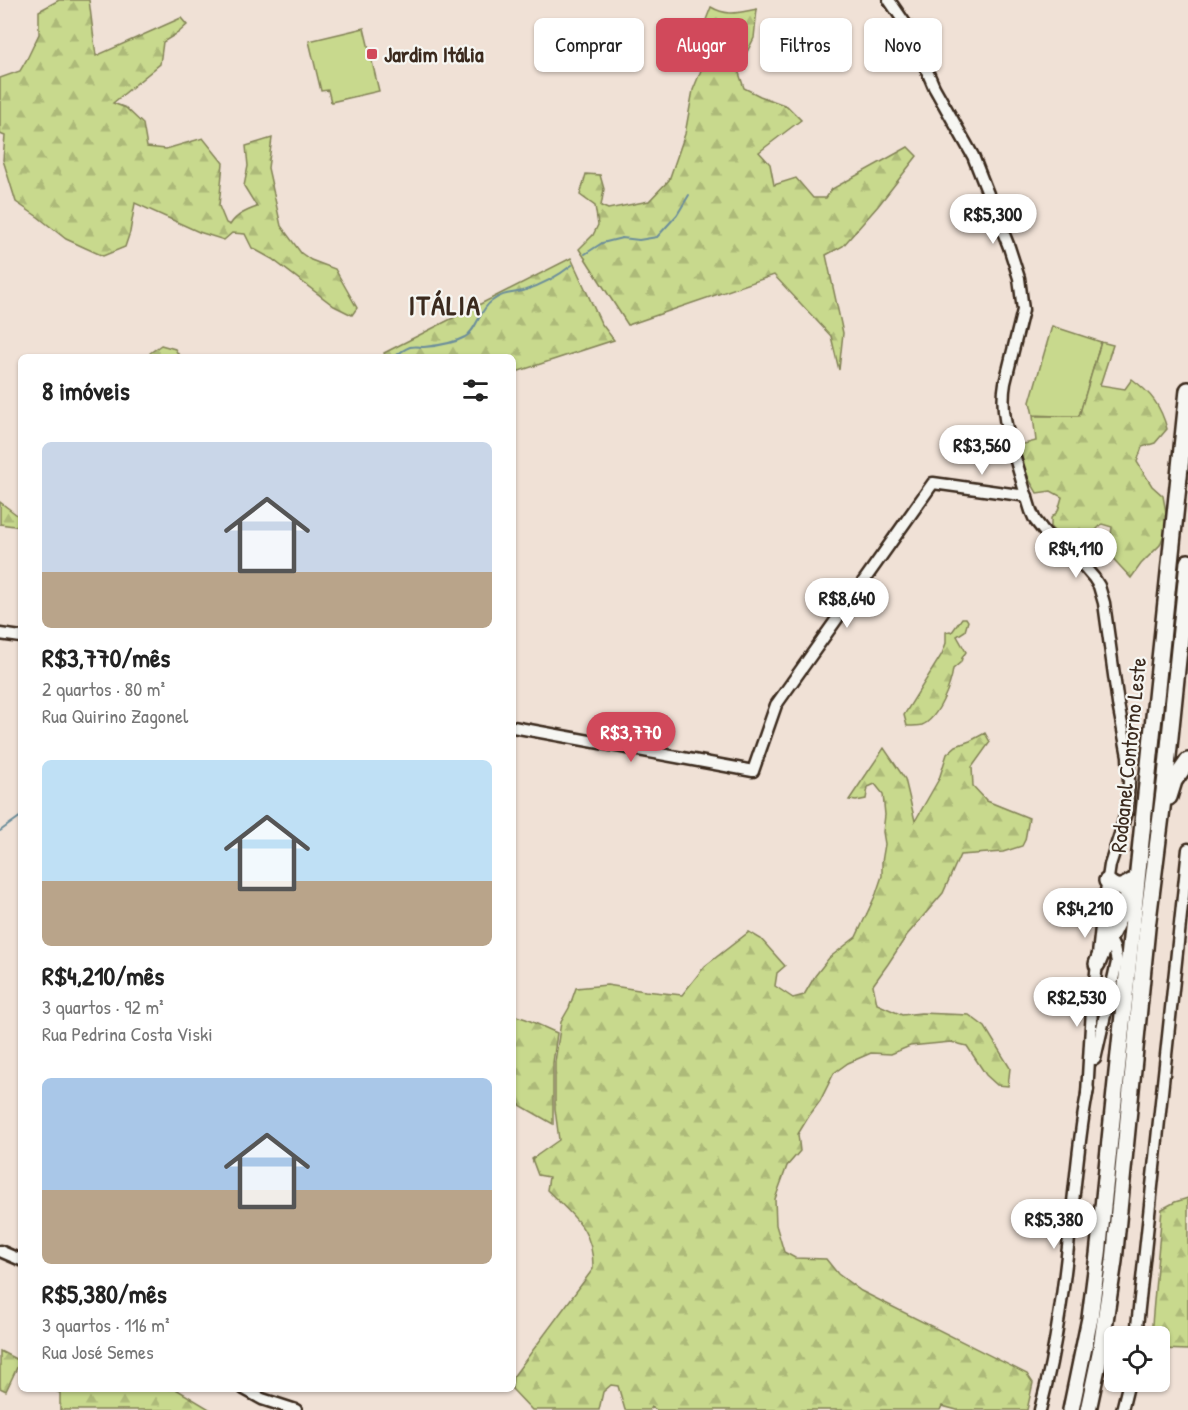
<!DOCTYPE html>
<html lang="pt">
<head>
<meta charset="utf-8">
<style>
  :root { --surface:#fff; --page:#f2f2f2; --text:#222; --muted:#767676; --accent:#d1495b }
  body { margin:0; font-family:"Patrick Hand",sans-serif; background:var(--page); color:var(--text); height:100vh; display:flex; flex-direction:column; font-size:22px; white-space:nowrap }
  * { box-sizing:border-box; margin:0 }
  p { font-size:20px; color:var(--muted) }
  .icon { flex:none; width:33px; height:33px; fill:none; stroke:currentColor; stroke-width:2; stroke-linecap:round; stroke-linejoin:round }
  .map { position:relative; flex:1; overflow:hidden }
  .panel { position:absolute; left:18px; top:354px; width:498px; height:1038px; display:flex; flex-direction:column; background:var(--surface); border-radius:9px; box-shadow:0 2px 4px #0004 }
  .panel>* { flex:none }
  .banner { position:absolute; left:534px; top:18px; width:564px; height:54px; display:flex; gap:12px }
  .buttons { position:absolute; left:1104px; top:1326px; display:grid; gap:12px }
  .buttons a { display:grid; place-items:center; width:66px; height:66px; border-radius:9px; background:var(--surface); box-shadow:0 2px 4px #0004; font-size:30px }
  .price { position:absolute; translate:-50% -51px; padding:0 14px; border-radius:21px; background:#fff; color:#222; font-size:20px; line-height:39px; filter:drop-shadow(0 2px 3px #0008) }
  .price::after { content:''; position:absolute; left:50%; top:36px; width:18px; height:14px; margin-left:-9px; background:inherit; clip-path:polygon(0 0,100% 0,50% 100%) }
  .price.active { background:var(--accent); color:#fff }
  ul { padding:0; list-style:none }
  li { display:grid; align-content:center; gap:12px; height:318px; padding:0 24px }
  li span { display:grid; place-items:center; height:186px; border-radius:9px; color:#555 }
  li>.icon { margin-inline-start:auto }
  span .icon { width:108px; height:108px; fill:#fffc; stroke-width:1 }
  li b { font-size:26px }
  h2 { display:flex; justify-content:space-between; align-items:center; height:72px; padding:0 24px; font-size:26px }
  .pill { padding:0 21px; border-radius:9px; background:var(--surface); box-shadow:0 2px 4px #0004; font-size:21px; line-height:54px }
  .pill.active { background:var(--accent); color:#fff }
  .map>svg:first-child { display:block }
  .green { fill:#c8d98d; stroke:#828256; stroke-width:1.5 }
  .forest { fill:url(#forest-firs); stroke:#828256; stroke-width:1.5 }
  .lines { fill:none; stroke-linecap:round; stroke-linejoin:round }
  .stream { stroke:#6c8e9b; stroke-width:2 }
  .secondary-casing { stroke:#3b2a1e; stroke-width:15 }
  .highway-casing { stroke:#3b2a1e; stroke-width:20 }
  .secondary { stroke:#f6f6f2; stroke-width:10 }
  .highway { stroke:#f6f6f2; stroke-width:15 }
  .poi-dot { fill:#d1495b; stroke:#f6f6f2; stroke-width:2 }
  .labels { text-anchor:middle; stroke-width:4.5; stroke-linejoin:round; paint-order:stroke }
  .poi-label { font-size:22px; font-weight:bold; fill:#3b2a1e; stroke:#f6f6f2; text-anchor:start }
  .street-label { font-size:22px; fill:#3b2a1e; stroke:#f6f6f2 }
  .district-label { font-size:28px; font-weight:bold; letter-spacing:1.5px; fill:#3b2a1e; stroke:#f6f6f2 }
</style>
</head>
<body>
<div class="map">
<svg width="1188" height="1410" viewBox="0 0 1188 1410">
  <defs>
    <pattern id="forest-firs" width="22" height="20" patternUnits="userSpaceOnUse" patternTransform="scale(1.5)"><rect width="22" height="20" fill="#c8d98d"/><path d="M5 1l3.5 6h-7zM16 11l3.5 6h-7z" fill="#adba79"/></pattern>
  </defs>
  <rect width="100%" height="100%" fill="#f0e1d6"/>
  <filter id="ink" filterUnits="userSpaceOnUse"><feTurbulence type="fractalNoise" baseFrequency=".0167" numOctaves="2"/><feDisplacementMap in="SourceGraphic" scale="12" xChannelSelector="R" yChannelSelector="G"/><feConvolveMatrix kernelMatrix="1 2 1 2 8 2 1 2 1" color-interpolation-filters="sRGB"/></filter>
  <g filter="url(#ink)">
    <g class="green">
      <polygon points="364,28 379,91 331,102 328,90 321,91 309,41"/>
      <polygon points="1052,326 1101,342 1079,417 1033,415 1030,402"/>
    </g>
    <g class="forest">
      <path d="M59 0H89L96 56 181 18 187 25 178 33 163 42 160 64 113 103 126 108 143 124 147 147 166 149 203 138 223 163 219 206 226 223 230 225C236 215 246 211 257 207L244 186 248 166 246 146 272 138 268 168 281 226 301 253 311 260 335 269 357 308 352 315 334 306 272 259 252 248 245 234 232 233 224 240 199 232 135 203 130 232 125 247 103 256 66 239 38 217 16 202 3 160 5 136 0 134V78L20 71 27 59 39 34V11Z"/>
      <path d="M711 7C728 17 739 12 757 9L754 38 738 70 744 88 760 96 787 106 801 120 759 152 770 164 774 185 796 178 813 198H826L832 189 908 147 917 156 878 206 843 246 826 255 843 333 839 370 831 336 774 275 628 325 579 249 593 235 598 225 595 206 580 195 586 174 600 175 604 189 601 206 608 209 649 201 669 180 685 134 693 90 704 63 702 30Z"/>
      <polygon points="571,258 601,323 614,340 513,373 513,357 385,357 384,353"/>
      <path d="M1101 342 1113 345 1100 385 1125 389 1132 379C1151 393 1161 406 1167 429L1155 443 1142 447 1137 462 1152 486 1163 496 1166 512V529L1160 545 1141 564 1131 578 1108 553 1112 527 1102 524 1091 535 1076 543 1062 538 1051 528V518L1058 511 1062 497 1051 491 1037 493 1030 481 1016 446 1036 441 1033 416H1079Z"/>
      <polygon points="161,345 175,349 180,357 151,357 150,353"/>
      <polygon points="0,502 21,518 21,527 0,524"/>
      <path d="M962 618H966L968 621 965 631 957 636 966 652 962 658 961 662 953 669C951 685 938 719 922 725 918 726 912 726 907 726L904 715 942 654 946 643V632L950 631 952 632Z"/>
      <path d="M985 733 990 742 972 767 973 786 987 801 1029 818 1025 840 1022 846 1003 852 960 855 943 893 907 935 888 964 873 985 877 1004 902 1015 921 1013 969 1015 985 1027 1010 1068 1008 1086 997 1085 986 1075 967 1046 951 1042 910 1046 891 1054 871 1053 848 1063 834 1073 820 1101 809 1116 798 1134 800 1151 787 1166 775 1199 776 1225 784 1252 795 1258 826 1259 838 1274 861 1291 1027 1374 1033 1383 1027 1410H957L942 1406 940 1410H657L651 1407 649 1410H625L618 1386 611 1385 603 1392 599 1410H532L512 1389 513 1377 593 1269C594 1229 573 1216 547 1190L549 1177 538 1175 532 1159 559 1140 555 1109V1062L561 1022 569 1008 576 988 607 985 645 991 682 995 705 966 749 932 761 939 785 966 777 973 775 986 793 998 804 995 815 976 829 958 856 937 876 894 882 876V862L885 844 883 832 885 815 883 794 875 784 868 787 866 799 856 801 849 800 884 748 905 779 915 821 939 779 947 754 956 746 970 741Z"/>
      <polygon points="513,1015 526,1019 557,1033 553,1063 553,1124 513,1101"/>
      <polygon points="1188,1198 1188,1350 1160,1349 1160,1336 1151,1336 1162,1209 1175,1202"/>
      <polygon points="0,1351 20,1361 6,1391 0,1388"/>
      <polygon points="51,1389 176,1389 211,1410 60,1410 60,1393"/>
    </g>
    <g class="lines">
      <g class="stream">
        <polyline points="585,254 602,243 622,238 639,240 657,237 677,215 689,195"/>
        <path d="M395 357C399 353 405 349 410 347 415 346 420 347 424 347 436 346 454 343 465 337 477 330 479 310 492 301 504 292 510 294 523 291 542 285 557 277 572 265"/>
        <polyline points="0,831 21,816"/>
      </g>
      <g class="secondary-casing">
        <g id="secondary">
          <path d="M889 0 909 29 934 87 973 156 1009 247 1019 278 1023 310 1005 383C1000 411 1008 435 1016 461 1021 478 1026 495 1031 511L1035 520 1046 534 1082 564 1094 578 1099 586 1104 603 1118 704 1128 756 1129 782 1127 809 1120 834 1110 865 1102 918 1092 1009 1087 1094"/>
          <polyline points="0,634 21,637"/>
          <polyline points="513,727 753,771 776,705 933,483 1027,496"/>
          <polyline points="1095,1059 1117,962 1114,948 1108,935"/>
          <polyline points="0,1251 21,1260"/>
          <polyline points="1136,1336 1188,849"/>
          <polyline points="244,1389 262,1399 296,1410"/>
          <path d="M1040 1410C1059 1339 1066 1266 1074 1193 1078 1158 1081 1123 1088 1089"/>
          <polyline points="1122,1410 1129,1382"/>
        </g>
      </g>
      <g class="highway-casing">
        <g id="highway">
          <polyline points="1169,797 1174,781 1188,761"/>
          <path d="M1107 881C1116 889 1121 889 1131 882"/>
          <path d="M1097 964C1107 937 1124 914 1131 886"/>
          <polyline points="1071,1410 1090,1318 1098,1255 1188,390"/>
          <polyline points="1088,1410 1100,1354 1114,1261 1147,928 1166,776 1188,562"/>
        </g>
      </g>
      <use href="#secondary" class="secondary"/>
      <use href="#highway" class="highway"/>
    </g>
  </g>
  <rect class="poi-dot" x="366" y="48" width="12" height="12" rx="3"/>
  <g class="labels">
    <g class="poi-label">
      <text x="384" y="62">Jardim Itália</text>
    </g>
    <g class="street-label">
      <text transform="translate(1128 755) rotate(-84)" y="8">Rodoanel Contorno Leste</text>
    </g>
    <g class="district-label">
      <text x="445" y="315">ITÁLIA</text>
    </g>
  </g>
</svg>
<div class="buttons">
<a><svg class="icon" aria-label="locate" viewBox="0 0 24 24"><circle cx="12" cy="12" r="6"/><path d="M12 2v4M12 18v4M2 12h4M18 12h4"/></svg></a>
</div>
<b class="price" style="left:993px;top:245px">R$5,300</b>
<b class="price" style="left:982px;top:476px">R$3,560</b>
<b class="price" style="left:1076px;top:579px">R$4,110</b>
<b class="price" style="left:847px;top:629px">R$8,640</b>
<b class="price active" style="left:631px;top:763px">R$3,770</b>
<b class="price" style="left:1085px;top:939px">R$4,210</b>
<b class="price" style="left:1077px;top:1028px">R$2,530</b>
<b class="price" style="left:1054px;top:1250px">R$5,380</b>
<div class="banner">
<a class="pill">Comprar</a>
<a class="pill active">Alugar</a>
<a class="pill">Filtros</a>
<a class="pill">Novo</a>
</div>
<section class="panel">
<h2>8 imóveis<svg class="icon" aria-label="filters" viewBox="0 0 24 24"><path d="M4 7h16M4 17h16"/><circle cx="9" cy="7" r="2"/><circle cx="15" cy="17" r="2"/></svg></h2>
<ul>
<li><span style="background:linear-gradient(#c9d6e8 70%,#b9a48a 0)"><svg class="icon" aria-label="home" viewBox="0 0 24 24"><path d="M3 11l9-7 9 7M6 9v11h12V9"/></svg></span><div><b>R$3,770/mês</b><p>2 quartos · 80 m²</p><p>Rua Quirino Zagonel</p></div></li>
<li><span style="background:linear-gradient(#bfe0f5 65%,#b9a48a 0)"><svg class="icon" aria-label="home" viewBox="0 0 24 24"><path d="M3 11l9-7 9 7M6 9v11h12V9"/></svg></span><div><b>R$4,210/mês</b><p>3 quartos · 92 m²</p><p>Rua Pedrina Costa Viski</p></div></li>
<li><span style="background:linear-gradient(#a9c7e8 60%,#b9a48a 0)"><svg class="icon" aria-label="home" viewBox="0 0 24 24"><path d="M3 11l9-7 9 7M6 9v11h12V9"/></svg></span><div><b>R$5,380/mês</b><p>3 quartos · 116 m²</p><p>Rua José Semes</p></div></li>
</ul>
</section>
</div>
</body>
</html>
